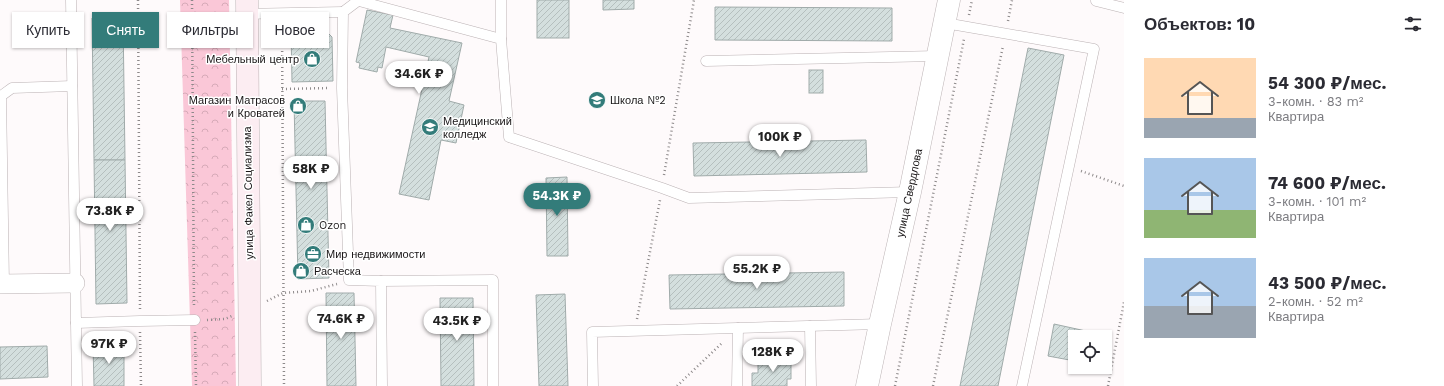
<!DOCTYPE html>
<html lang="ru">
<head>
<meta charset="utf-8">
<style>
  :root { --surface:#fff; --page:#f7f7f7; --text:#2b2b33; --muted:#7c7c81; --accent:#337c7a }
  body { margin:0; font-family:"Work Sans",sans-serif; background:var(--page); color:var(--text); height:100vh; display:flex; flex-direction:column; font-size:15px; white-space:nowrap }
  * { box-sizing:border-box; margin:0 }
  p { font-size:13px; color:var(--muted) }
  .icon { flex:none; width:22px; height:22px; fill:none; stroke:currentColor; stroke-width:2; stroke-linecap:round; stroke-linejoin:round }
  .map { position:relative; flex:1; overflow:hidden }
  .sheet { display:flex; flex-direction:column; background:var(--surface); width:320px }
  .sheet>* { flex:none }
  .top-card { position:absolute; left:12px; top:12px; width:380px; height:36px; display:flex; gap:8px }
  .tools { position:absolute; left:1068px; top:330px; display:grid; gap:8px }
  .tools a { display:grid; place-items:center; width:44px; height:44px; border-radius:0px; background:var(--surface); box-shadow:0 1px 3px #0004; font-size:20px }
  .price { position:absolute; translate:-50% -34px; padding:0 9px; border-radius:14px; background:#fff; color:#222; font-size:13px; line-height:26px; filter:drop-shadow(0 1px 2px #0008) }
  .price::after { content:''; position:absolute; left:50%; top:24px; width:12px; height:9px; margin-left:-6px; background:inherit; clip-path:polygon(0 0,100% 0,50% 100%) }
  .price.selected { background:var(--accent); color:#fff }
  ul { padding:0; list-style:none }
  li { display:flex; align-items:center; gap:12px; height:100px; padding:0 20px }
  li span { display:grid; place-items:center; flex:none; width:112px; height:80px; border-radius:0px; color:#555 }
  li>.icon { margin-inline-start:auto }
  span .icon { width:48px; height:48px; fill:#fffc; stroke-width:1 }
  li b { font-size:17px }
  h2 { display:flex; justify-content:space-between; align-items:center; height:48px; padding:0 20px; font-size:17px }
  .chip { padding:0 14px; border-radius:0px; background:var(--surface); box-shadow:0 1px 3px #0004; font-size:14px; line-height:36px }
  .chip.selected { background:var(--accent); color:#fff }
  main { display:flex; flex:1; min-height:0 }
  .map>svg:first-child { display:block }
  .park { fill:url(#park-crowns) }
  .building { fill:url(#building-hatch); stroke:#a0abaa }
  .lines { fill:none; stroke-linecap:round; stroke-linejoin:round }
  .service-casing { stroke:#bbb2b4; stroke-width:11 }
  .minor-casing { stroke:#bbb2b4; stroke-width:20 }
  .tertiary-casing { stroke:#bbb2b4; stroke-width:23 }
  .secondary-casing { stroke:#bbb2b4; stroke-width:23 }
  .path { stroke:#8d898a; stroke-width:2.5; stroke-dasharray:1 3; stroke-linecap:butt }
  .service { stroke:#fff; stroke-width:10 }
  .minor { stroke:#fff; stroke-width:19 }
  .tertiary { stroke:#fff; stroke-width:22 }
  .secondary { stroke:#fcedf2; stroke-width:22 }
  .labels { text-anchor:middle; stroke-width:3; stroke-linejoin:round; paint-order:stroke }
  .poi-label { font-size:11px; fill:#191617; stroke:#fff; text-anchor:start }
  .street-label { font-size:11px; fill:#191617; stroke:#fff }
</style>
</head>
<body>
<main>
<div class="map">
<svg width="1124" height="386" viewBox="0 0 1124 386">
  <defs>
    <pattern id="park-crowns" width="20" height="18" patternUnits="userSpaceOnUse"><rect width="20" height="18" fill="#fac7d7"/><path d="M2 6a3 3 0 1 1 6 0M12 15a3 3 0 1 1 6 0" fill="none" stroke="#d6aab8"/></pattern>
    <pattern id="building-hatch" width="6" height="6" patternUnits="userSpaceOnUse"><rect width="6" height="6" fill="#d4dfde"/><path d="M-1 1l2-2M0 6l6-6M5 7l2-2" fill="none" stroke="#b5bfbe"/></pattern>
  </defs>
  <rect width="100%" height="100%" fill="#fefafb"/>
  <polygon class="park" points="180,0 229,0 236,386 192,386"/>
  <g class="building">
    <rect x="537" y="0" width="32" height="38"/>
    <polygon points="603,0 634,0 634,9 603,10"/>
    <polygon points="715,7 892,8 892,41 715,40"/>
    <polygon points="367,10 393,15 390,28 462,43 449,101 464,105 456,143 441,140 429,200 399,194 429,57 386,47 382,68 378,67 377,72 359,68 360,63 356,62"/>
    <polygon points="92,18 123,18 125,160 94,160"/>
    <polygon points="323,28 332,37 333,81 292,82 291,29"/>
    <polygon points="1028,48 1064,55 998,386 960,386"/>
    <rect x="809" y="70" width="14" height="23"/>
    <polygon points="294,101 325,101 329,278 298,279"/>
    <polygon points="866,140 867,172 694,176 693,143"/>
    <polygon points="94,160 125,160 127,303 96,304"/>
    <polygon points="567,177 568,256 547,256 546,178"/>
    <polygon points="844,272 844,306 670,309 669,275"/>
    <polygon points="326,293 354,293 356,386 327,386"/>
    <polygon points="565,294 568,386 539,386 536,295"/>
    <polygon points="440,298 473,298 474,386 441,386"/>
    <polygon points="1054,324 1104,335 1104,337 1075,337 1075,361 1048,356"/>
    <polygon points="93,345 124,345 124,386 94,386"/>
    <polygon points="47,346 48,377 0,379 0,347"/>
    <polygon points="791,358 791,379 787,379 787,386 752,386 752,373 758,373 758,359"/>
  </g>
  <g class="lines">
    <g class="service-casing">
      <g id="service">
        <polyline points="71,0 76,323 140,321 195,320"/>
        <polyline points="359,0 343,12 342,88 349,280 381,281 382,386"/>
        <polyline points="501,0 501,39"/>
        <polyline points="359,1 501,39 509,137 662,188 689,198 910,192"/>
        <polyline points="1096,1 1124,8"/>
        <polyline points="247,14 343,12"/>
        <polyline points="945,23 1094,49 1022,386"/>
        <polyline points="706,61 937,56"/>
        <polyline points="381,281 493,280 493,386"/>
        <polyline points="4,284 1,96 12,88 72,86"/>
        <polyline points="76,323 77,386"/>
        <polyline points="810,326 811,386"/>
        <polyline points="593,386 592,332 880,324"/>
        <polyline points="737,386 738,328"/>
      </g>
    </g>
    <g class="minor-casing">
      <polyline id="minor" points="0,284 75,283"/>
    </g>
    <g class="tertiary-casing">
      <polyline id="tertiary" points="867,386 880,324 910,192 949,0"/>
    </g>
    <g class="secondary-casing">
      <polyline id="secondary" points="247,0 250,386"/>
    </g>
    <g class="path">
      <polyline points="138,0 140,309"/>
      <polyline points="192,0 194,307"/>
      <polyline points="969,15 972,0"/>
      <polyline points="1008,21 1012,0"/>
      <polyline points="282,27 284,386"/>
      <polyline points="282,89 329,88"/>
      <polyline points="1081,171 1124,186"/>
      <polyline points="664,175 694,0"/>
      <polyline points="267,301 283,293 311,291 337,284"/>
      <polyline points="637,319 660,200"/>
      <polyline points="207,320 225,319 232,316"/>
      <polyline points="140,332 141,386"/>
      <polyline points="195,332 196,386"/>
      <polyline points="677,386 723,342"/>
      <polyline points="895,386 964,39"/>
      <polyline points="933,386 1003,46"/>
      <polyline points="1108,386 1124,302"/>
    </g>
    <use href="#service" class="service"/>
    <use href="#minor" class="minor"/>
    <use href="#tertiary" class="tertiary"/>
    <use href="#secondary" class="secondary"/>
  </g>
  <defs>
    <g id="shop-disc" transform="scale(0.9)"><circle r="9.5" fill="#337c7a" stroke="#fff"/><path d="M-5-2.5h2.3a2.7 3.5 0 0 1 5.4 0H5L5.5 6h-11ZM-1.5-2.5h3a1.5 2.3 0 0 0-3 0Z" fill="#fff"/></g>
    <g id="school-disc" transform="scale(0.9)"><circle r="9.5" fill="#337c7a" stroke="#fff"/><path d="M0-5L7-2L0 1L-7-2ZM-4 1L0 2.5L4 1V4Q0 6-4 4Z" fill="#fff"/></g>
    <g id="university-disc" transform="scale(0.9)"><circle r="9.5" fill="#337c7a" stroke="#fff"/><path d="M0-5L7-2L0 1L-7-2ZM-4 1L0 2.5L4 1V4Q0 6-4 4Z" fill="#fff"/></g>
    <g id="office-disc" transform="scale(0.9)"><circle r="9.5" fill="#337c7a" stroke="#fff"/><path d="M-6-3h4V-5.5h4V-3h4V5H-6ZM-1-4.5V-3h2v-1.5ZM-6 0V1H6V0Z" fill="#fff"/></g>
  </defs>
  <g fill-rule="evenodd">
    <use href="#shop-disc" x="312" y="59"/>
    <use href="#school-disc" x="597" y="100"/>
    <use href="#shop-disc" x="298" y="106"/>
    <use href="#university-disc" x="430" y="127"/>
    <use href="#shop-disc" x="306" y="225"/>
    <use href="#office-disc" x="313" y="254"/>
    <use href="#shop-disc" x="301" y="271"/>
  </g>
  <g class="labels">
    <g class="poi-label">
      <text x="299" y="63" text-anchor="end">Мебельный центр</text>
      <text x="285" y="104" text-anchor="end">Магазин Матрасов<tspan x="285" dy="13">и Кроватей</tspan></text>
      <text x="610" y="104">Школа №2</text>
      <text x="443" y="125">Медицинский<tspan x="443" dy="13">колледж</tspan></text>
      <text x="319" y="229">Ozon</text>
      <text x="326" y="258">Мир недвижимости</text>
      <text x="314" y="275">Расческа</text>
    </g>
    <g class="street-label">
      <text transform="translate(248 193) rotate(-91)" y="4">улица Факел Социализма</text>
      <text transform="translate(909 193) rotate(-78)" y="4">улица Свердлова</text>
    </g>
  </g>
</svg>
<div class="tools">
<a><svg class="icon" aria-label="locate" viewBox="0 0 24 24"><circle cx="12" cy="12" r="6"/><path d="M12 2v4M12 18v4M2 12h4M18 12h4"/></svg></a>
</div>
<b class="price" style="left:419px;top:95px">34.6K ₽</b>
<b class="price" style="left:780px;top:158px">100K ₽</b>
<b class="price" style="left:311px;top:190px">58K ₽</b>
<b class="price selected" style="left:557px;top:217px">54.3K ₽</b>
<b class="price" style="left:110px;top:232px">73.8K ₽</b>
<b class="price" style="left:757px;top:290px">55.2K ₽</b>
<b class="price" style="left:341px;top:340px">74.6K ₽</b>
<b class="price" style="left:457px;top:342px">43.5K ₽</b>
<b class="price" style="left:109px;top:365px">97K ₽</b>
<b class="price" style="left:773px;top:373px">128K ₽</b>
<div class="top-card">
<a class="chip">Купить</a>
<a class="chip selected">Снять</a>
<a class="chip">Фильтры</a>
<a class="chip">Новое</a>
</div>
</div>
<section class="sheet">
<h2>Объектов: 10<svg class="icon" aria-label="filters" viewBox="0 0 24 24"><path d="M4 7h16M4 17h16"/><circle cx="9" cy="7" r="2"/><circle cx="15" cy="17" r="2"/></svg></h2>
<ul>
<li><span style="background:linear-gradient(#ffd9b3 75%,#9aa5b1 0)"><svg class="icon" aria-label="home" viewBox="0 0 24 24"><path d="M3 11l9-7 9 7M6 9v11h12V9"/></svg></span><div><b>54 300 ₽/мес.</b><p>3-комн. · 83 m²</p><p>Квартира</p></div></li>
<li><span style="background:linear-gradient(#a9c7e8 65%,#8fb573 0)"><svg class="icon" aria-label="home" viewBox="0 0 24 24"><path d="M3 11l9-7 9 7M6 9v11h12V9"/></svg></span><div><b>74 600 ₽/мес.</b><p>3-комн. · 101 m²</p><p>Квартира</p></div></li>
<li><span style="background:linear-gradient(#a9c7e8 60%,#9aa5b1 0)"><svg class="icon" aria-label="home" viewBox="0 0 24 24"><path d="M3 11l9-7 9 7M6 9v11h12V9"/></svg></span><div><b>43 500 ₽/мес.</b><p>2-комн. · 52 m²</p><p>Квартира</p></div></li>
</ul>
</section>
</main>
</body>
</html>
